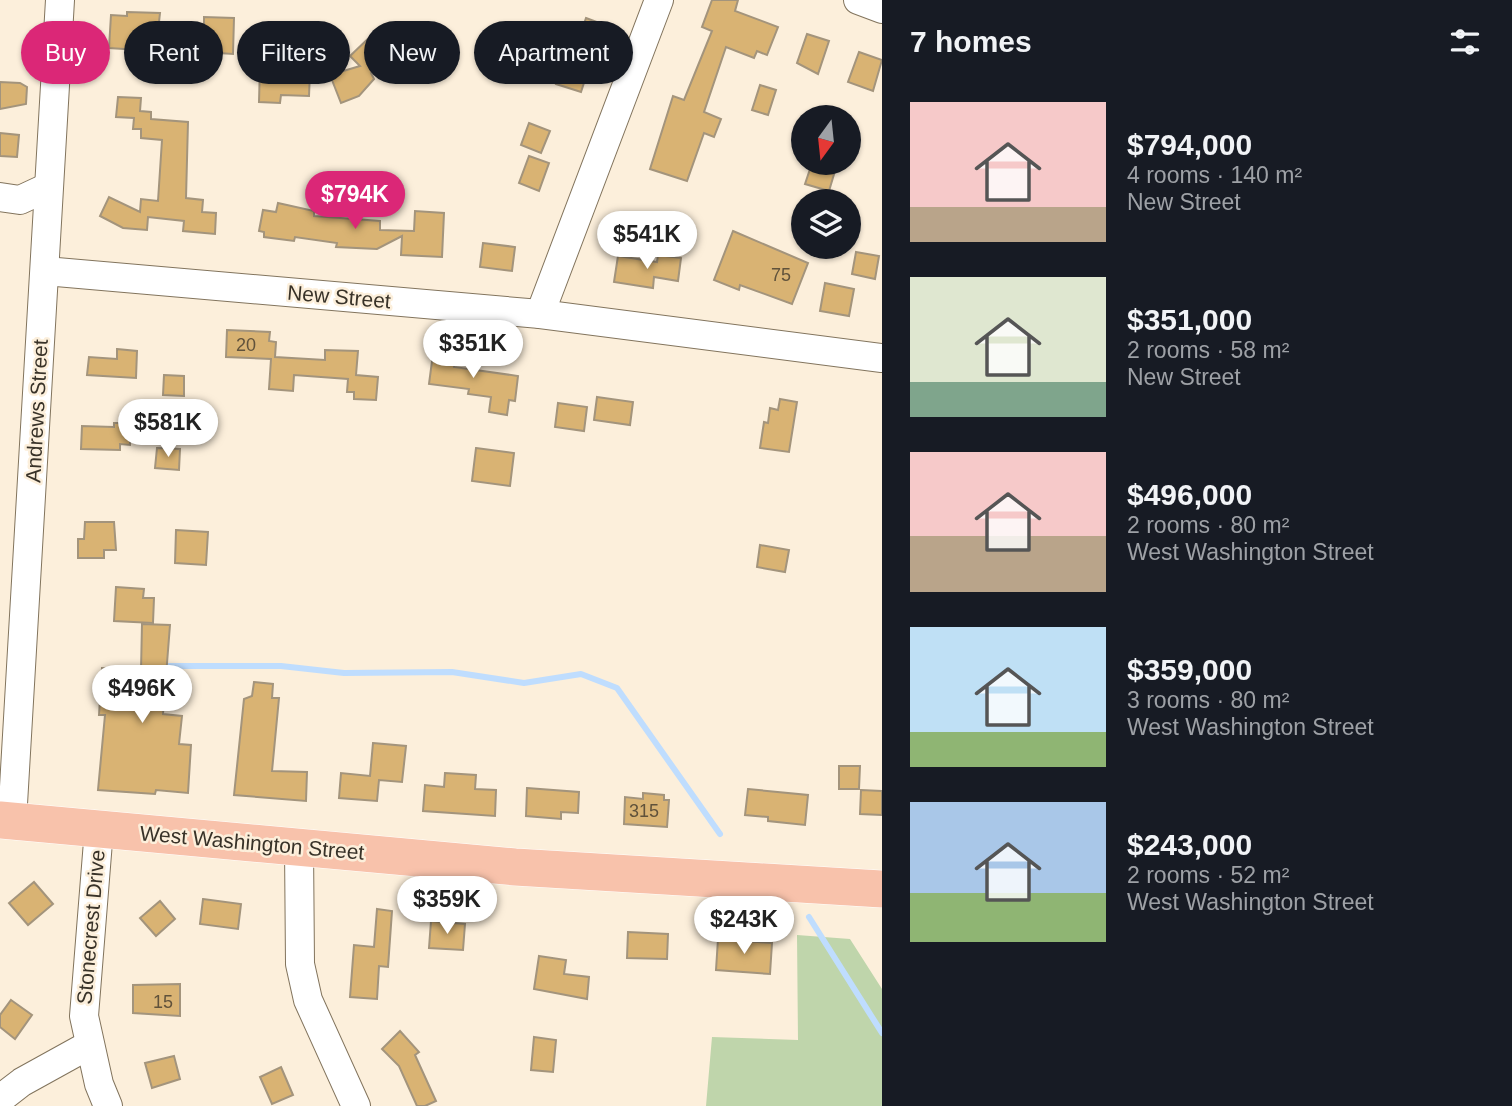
<!DOCTYPE html>
<html lang="en">
<head>
<meta charset="utf-8">
<style>
  :root { --surface:#171b24; --page:#20242c; --text:#f1f3f6; --muted:#9ea1a6; --accent:#db2777 }
  body { margin:0; font-family:Helvetica,sans-serif; background:var(--page); color:var(--text); height:100vh; display:flex; flex-direction:column; font-size:26px; white-space:nowrap }
  * { box-sizing:border-box; margin:0 }
  p { font-size:23px; color:var(--muted) }
  .icon { flex:none; width:38px; height:38px; fill:none; stroke:currentColor; stroke-width:2; stroke-linecap:round; stroke-linejoin:round }
  .map { position:relative; flex:1; overflow:hidden }
  .panel { display:flex; flex-direction:column; background:var(--surface); width:630px }
  .panel>* { flex:none }
  .banner { position:absolute; left:21px; top:21px; width:665px; height:63px; display:flex; gap:14px }
  .needle { width:46px; rotate:195deg }
  .fabs { position:absolute; left:791px; top:105px; display:grid; gap:14px }
  .fabs a { display:grid; place-items:center; width:70px; height:70px; border-radius:50%; background:var(--surface); box-shadow:0 2px 5px #0004; font-size:35px }
  .price { position:absolute; translate:-50% -60px; padding:0 16px; border-radius:24px; background:#fff; color:#222; font-size:23px; line-height:46px; filter:drop-shadow(0 2px 4px #0008) }
  .price::after { content:''; position:absolute; left:50%; top:42px; width:21px; height:16px; margin-left:-10px; background:inherit; clip-path:polygon(0 0,100% 0,50% 100%) }
  .price.current { background:var(--accent); color:#fff }
  ul { padding:0; list-style:none }
  li { display:flex; align-items:center; gap:21px; height:175px; padding:0 28px }
  li span { display:grid; place-items:center; flex:none; width:196px; height:140px; border-radius:0px; color:#555 }
  li>.icon { margin-inline-start:auto }
  span .icon { width:84px; height:84px; fill:#fffc; stroke-width:1 }
  li b { font-size:30px }
  h2 { display:flex; justify-content:space-between; align-items:center; height:84px; padding:0 28px; font-size:30px }
  .pill { padding:0 24px; border-radius:32px; background:var(--surface); box-shadow:0 2px 5px #0004; font-size:24px; line-height:63px }
  .pill.current { background:var(--accent); color:#fff }
  main { display:flex; flex:1; min-height:0 }
  .map>svg:first-child { display:block }
  .green { fill:#bfd5ab }
  .lines { fill:none; stroke-linecap:round; stroke-linejoin:round }
  .stream { stroke:#bfddfe; stroke-width:6 }
  .building { fill:#d9b373; stroke:#a3947c; stroke-width:2 }
  .minor-casing { stroke:#82745d; stroke-width:30 }
  .major-casing { stroke:#fff; stroke-width:38 }
  .minor { stroke:#fff; stroke-width:28 }
  .major { stroke:#f8c2ab; stroke-width:37 }
  .labels { text-anchor:middle; stroke-width:5; stroke-linejoin:round; paint-order:stroke }
  .number-label { font-size:18px; fill:#60523b }
  .street-label { font-size:21px; fill:#383228; stroke:#fcefdb }
</style>
</head>
<body>
<main>
<div class="map">
<svg width="882" height="1106" viewBox="0 0 882 1106">
  <rect width="100%" height="100%" fill="#fcefdb"/>
  <polygon class="green" points="797,935 850,939 882,989 882,1106 706,1106 712,1037 798,1040"/>
  <g class="lines">
    <g class="stream">
      <polyline points="159,666 281,666 344,673 452,672 524,683 581,674 617,688 720,834"/>
      <polyline points="809,917 882,1033"/>
    </g>
  </g>
  <g class="building">
    <polygon points="712,0 738,0 735,11 778,27 767,55 757,51 754,58 726,47 704,112 721,119 714,137 704,133 687,181 650,169 673,96 684,100 712,31 702,27"/>
    <polygon points="127,12 160,13 159,22 204,24 204,17 234,18 233,54 171,50 171,42 139,40 139,50 109,48 111,15 127,16"/>
    <polygon points="586,18 613,28 606,49 596,46 581,92 556,84 566,54 573,56"/>
    <polygon points="807,34 829,41 818,74 797,63"/>
    <polygon points="372,35 391,53 371,73 374,79 359,96 341,103 330,75 360,66 350,56"/>
    <polygon points="859,52 882,60 873,91 848,82"/>
    <polygon points="260,65 310,71 309,96 281,95 280,103 259,102"/>
    <polygon points="0,82 20,83 27,87 26,104 0,109"/>
    <polygon points="760,85 776,90 768,115 752,110"/>
    <polygon points="118,97 141,98 140,111 151,112 151,119 188,122 186,198 203,200 202,212 216,213 215,234 183,231 184,221 148,217 147,230 123,228 100,216 109,197 140,212 141,199 158,201 162,140 141,138 141,129 133,129 134,118 116,117"/>
    <polygon points="529,123 550,131 541,153 521,145"/>
    <polygon points="0,133 19,135 17,157 0,156"/>
    <polygon points="529,156 549,163 539,191 519,183"/>
    <polygon points="812,163 835,171 829,191 805,184"/>
    <polygon points="278,203 314,211 314,216 380,221 380,230 414,231 415,211 444,213 442,257 401,255 402,236 377,249 336,247 337,243 295,237 294,241 264,237 264,232 259,231 263,210 276,212"/>
    <polygon points="733,231 808,263 792,304 740,285 739,290 714,280"/>
    <polygon points="483,243 515,247 512,271 480,267"/>
    <polygon points="856,252 879,256 875,279 852,274"/>
    <polygon points="658,255 681,258 678,281 654,277 653,288 614,282 618,256 657,262"/>
    <polygon points="825,283 854,289 849,316 820,311"/>
    <polygon points="227,330 270,332 269,341 276,342 275,357 325,360 325,350 358,351 356,375 378,377 376,400 354,399 354,392 347,392 348,379 294,375 293,391 269,389 271,359 226,357"/>
    <polygon points="434,346 456,348 454,367 518,376 515,401 509,400 507,415 489,412 491,397 468,394 469,389 429,384"/>
    <polygon points="117,349 137,351 136,378 87,375 89,357 117,359"/>
    <polygon points="164,375 184,376 184,396 163,395"/>
    <polygon points="597,397 633,402 630,425 594,420"/>
    <polygon points="780,399 797,402 789,452 760,448 764,422 768,423 770,408 778,410"/>
    <polygon points="558,403 587,407 584,431 555,427"/>
    <polygon points="114,423 130,423 130,445 120,444 120,450 81,449 82,426 114,427"/>
    <polygon points="157,448 180,449 179,470 155,468"/>
    <polygon points="476,448 514,453 510,486 472,481"/>
    <polygon points="85,522 114,522 116,550 104,550 104,558 78,558 78,539 84,539"/>
    <polygon points="176,530 208,532 206,565 175,563"/>
    <polygon points="760,545 789,550 785,572 757,567"/>
    <polygon points="116,587 144,589 143,598 154,598 153,623 114,621"/>
    <polygon points="142,624 170,625 163,714 182,716 179,744 191,745 188,793 156,790 155,794 98,790 105,715 99,715 102,668 141,671"/>
    <polygon points="254,682 273,684 272,698 279,698 272,771 307,772 306,801 234,795 244,699 252,696"/>
    <polygon points="373,743 406,746 402,782 379,780 377,801 339,798 341,773 370,776"/>
    <polygon points="839,766 860,766 859,789 839,789"/>
    <polygon points="445,773 476,775 475,789 496,790 495,816 423,811 425,785 444,787"/>
    <polygon points="527,788 579,792 578,813 561,812 561,819 526,816"/>
    <polygon points="748,789 808,795 805,825 768,821 768,817 745,815"/>
    <polygon points="861,790 882,791 882,815 860,814"/>
    <polygon points="643,793 664,795 664,800 669,800 667,827 624,824 625,797 643,799"/>
    <polygon points="34,882 53,904 28,925 9,903"/>
    <polygon points="203,899 241,904 238,929 200,924"/>
    <polygon points="160,901 175,919 156,936 140,918"/>
    <polygon points="377,909 392,911 388,967 379,966 377,999 350,997 354,945 374,947"/>
    <polygon points="431,921 465,924 463,950 429,948"/>
    <polygon points="628,932 668,934 667,959 627,958"/>
    <polygon points="718,939 772,943 770,974 716,970"/>
    <polygon points="539,956 566,960 564,974 589,977 587,999 534,989"/>
    <polygon points="180,984 180,1016 133,1013 133,985"/>
    <polygon points="11,1000 32,1015 15,1039 0,1027 0,1015"/>
    <polygon points="400,1031 419,1052 415,1055 436,1101 425,1106 417,1106 399,1066 382,1049"/>
    <polygon points="534,1037 556,1040 553,1072 531,1070"/>
    <polygon points="174,1056 180,1079 152,1088 145,1063"/>
    <polygon points="281,1067 293,1095 272,1104 260,1077"/>
  </g>
  <g class="lines">
    <g class="minor-casing">
      <g id="minor">
        <polyline points="858,0 882,9"/>
        <polyline points="0,197 20,200 48,187"/>
        <polyline points="45,271 540,314 882,358"/>
        <polyline points="540,314 659,0"/>
        <polyline points="12,821 60,0"/>
        <polyline points="99,829 84,1016 99,1084 108,1106"/>
        <polyline points="299,847 300,964 308,1000 356,1106"/>
        <polyline points="0,1099 22,1082 89,1045"/>
      </g>
    </g>
    <g class="major-casing">
      <polyline id="major" points="0,820 515,867 882,889"/>
    </g>
    <use href="#minor" class="minor"/>
    <use href="#major" class="major"/>
  </g>
  <g class="labels">
    <g class="number-label">
      <text x="781" y="281">75</text>
      <text x="246" y="351">20</text>
      <text x="644" y="817">315</text>
      <text x="163" y="1008">15</text>
    </g>
    <g class="street-label">
      <text transform="translate(339 297) rotate(5)" y="7">New Street</text>
      <text transform="translate(37 411) rotate(-87)" y="7">Andrews Street</text>
      <text transform="translate(252 843) rotate(5)" y="7">West Washington Street</text>
      <text transform="translate(91 927) rotate(-85)" y="7">Stonecrest Drive</text>
    </g>
  </g>
</svg>
<div class="fabs">
<a><svg class="needle" viewBox="-14 -14 28 28"><path d="M0-13l5 13h-10z" fill="#e53935"/><path d="M0 13l5-13h-10z" fill="#9ea1a6"/></svg></a>
<a><svg class="icon" aria-label="layers" viewBox="0 0 24 24"><path d="M12 4l9 5-9 5-9-5zM3 14l9 5 9-5"/></svg></a>
</div>
<b class="price current" style="left:355px;top:231px">$794K</b>
<b class="price" style="left:647px;top:271px">$541K</b>
<b class="price" style="left:473px;top:380px">$351K</b>
<b class="price" style="left:168px;top:459px">$581K</b>
<b class="price" style="left:142px;top:725px">$496K</b>
<b class="price" style="left:447px;top:936px">$359K</b>
<b class="price" style="left:744px;top:956px">$243K</b>
<div class="banner">
<a class="pill current">Buy</a>
<a class="pill">Rent</a>
<a class="pill">Filters</a>
<a class="pill">New</a>
<a class="pill">Apartment</a>
</div>
</div>
<section class="panel">
<h2>7 homes<svg class="icon" aria-label="filters" viewBox="0 0 24 24"><path d="M4 7h16M4 17h16"/><circle cx="9" cy="7" r="2"/><circle cx="15" cy="17" r="2"/></svg></h2>
<ul>
<li><span style="background:linear-gradient(#f6c9c9 75%,#b9a48a 0)"><svg class="icon" aria-label="home" viewBox="0 0 24 24"><path d="M3 11l9-7 9 7M6 9v11h12V9"/></svg></span><div><b>$794,000</b><p>4 rooms · 140 m²</p><p>New Street</p></div></li>
<li><span style="background:linear-gradient(#dfe7d0 75%,#7fa58c 0)"><svg class="icon" aria-label="home" viewBox="0 0 24 24"><path d="M3 11l9-7 9 7M6 9v11h12V9"/></svg></span><div><b>$351,000</b><p>2 rooms · 58 m²</p><p>New Street</p></div></li>
<li><span style="background:linear-gradient(#f6c9c9 60%,#b9a48a 0)"><svg class="icon" aria-label="home" viewBox="0 0 24 24"><path d="M3 11l9-7 9 7M6 9v11h12V9"/></svg></span><div><b>$496,000</b><p>2 rooms · 80 m²</p><p>West Washington Street</p></div></li>
<li><span style="background:linear-gradient(#bfe0f5 75%,#8fb573 0)"><svg class="icon" aria-label="home" viewBox="0 0 24 24"><path d="M3 11l9-7 9 7M6 9v11h12V9"/></svg></span><div><b>$359,000</b><p>3 rooms · 80 m²</p><p>West Washington Street</p></div></li>
<li><span style="background:linear-gradient(#a9c7e8 65%,#8fb573 0)"><svg class="icon" aria-label="home" viewBox="0 0 24 24"><path d="M3 11l9-7 9 7M6 9v11h12V9"/></svg></span><div><b>$243,000</b><p>2 rooms · 52 m²</p><p>West Washington Street</p></div></li>
</ul>
</section>
</main>
</body>
</html>
